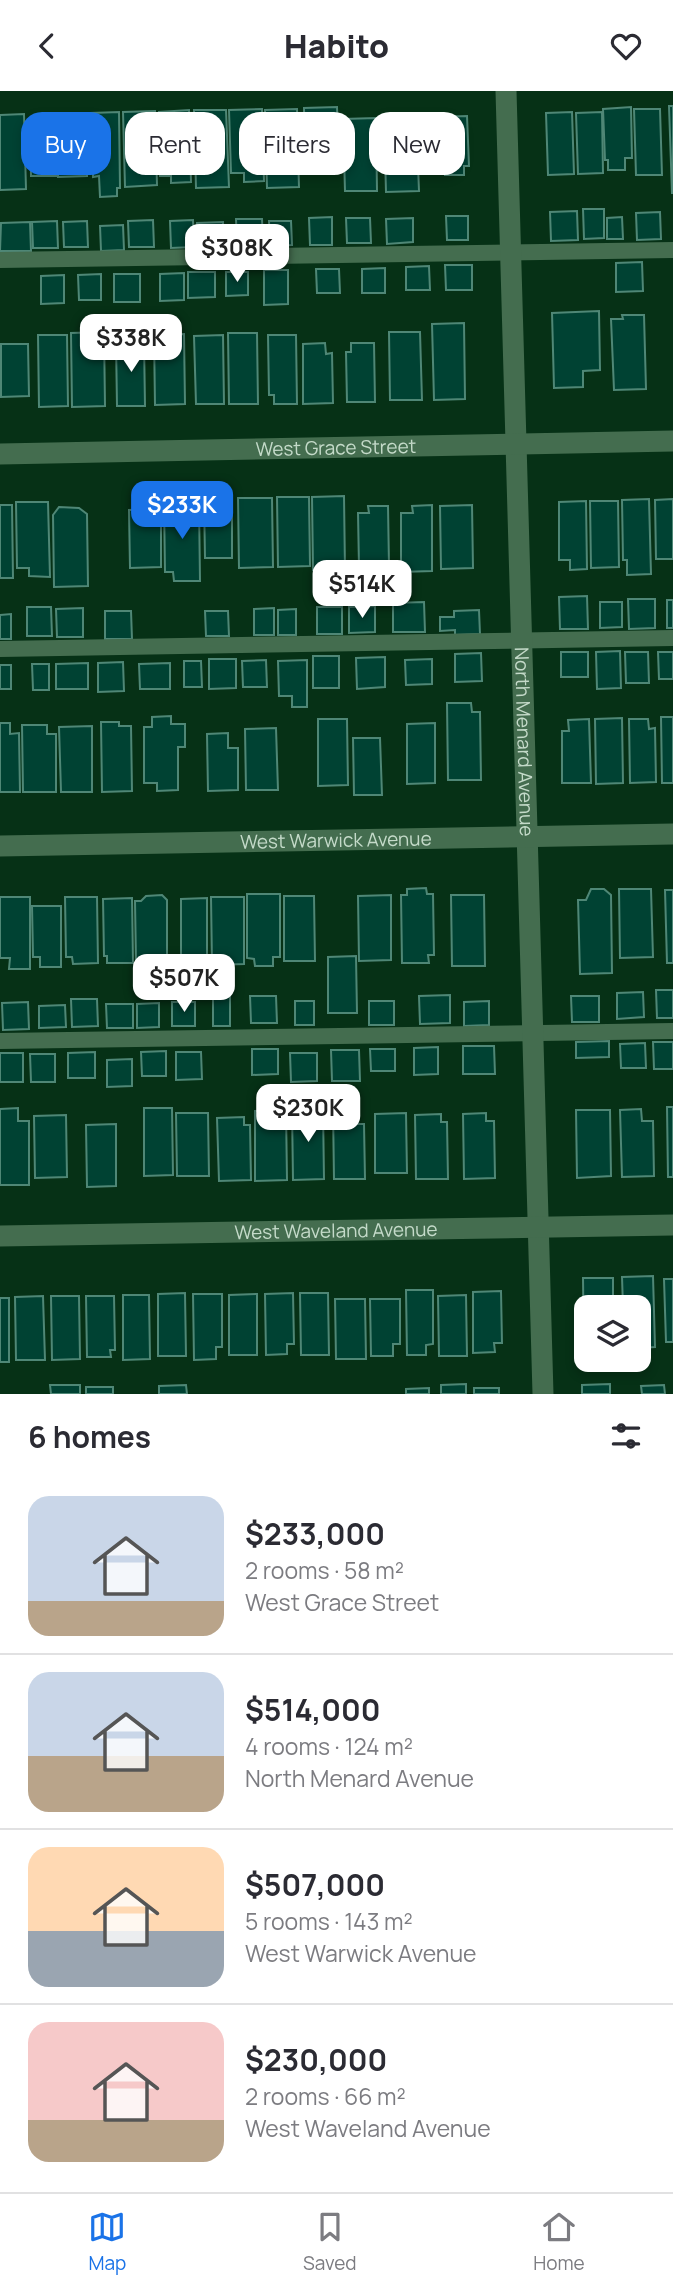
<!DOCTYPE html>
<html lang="en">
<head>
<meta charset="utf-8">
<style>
  :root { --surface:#fff; --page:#f7f7f7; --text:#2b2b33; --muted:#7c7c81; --line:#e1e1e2; --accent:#1a73e8 }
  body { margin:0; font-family:Manrope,sans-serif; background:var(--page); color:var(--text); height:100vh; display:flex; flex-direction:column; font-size:26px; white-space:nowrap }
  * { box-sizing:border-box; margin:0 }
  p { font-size:23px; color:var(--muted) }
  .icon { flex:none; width:38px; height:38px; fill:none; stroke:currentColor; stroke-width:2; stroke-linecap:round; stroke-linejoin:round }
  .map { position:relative; height:1303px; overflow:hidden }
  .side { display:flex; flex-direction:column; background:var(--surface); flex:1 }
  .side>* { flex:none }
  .guide { position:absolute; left:21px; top:21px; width:632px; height:63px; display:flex; gap:14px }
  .controls { position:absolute; left:574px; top:1204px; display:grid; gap:14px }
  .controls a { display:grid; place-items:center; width:77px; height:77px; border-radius:14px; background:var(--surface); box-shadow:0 4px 10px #0003; font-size:35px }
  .price { position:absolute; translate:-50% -60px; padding:0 16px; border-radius:14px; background:#fff; color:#222; font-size:23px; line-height:46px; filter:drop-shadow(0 2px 4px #0008) }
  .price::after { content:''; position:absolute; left:50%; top:42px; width:21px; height:16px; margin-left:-10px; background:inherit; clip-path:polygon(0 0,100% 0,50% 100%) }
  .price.active { background:var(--accent); color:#fff }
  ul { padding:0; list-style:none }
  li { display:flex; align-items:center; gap:21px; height:175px; padding:0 28px }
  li+li { border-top:2px solid var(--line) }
  li span { display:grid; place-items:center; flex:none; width:196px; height:140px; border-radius:21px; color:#555 }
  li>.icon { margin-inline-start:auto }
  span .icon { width:84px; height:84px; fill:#fffc; stroke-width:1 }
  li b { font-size:30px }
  h2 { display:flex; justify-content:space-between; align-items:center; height:84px; padding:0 28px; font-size:30px }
  .chip { padding:0 24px; border-radius:21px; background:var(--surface); box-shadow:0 4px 10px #0003; font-size:24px; line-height:63px }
  .chip.active { background:var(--accent); color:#fff }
  header { display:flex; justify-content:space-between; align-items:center; height:91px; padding:0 28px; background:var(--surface); font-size:32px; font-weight:800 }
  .tab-bar { display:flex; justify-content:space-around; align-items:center; height:98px; border-top:2px solid var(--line); background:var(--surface); font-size:19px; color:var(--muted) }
  .tab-bar a { display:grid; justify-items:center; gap:4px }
  .tab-bar .active { color:var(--accent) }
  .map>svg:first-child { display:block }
  .building { fill:#004233; stroke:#4f8776; stroke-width:2 }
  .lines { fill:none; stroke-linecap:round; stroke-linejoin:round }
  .service { stroke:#446d4f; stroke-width:16 }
  .minor { stroke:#446d4f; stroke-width:21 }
  .labels { text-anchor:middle; stroke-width:5; stroke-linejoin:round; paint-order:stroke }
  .street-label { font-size:19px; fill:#c4dac9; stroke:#051509 }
</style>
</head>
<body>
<header><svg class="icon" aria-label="back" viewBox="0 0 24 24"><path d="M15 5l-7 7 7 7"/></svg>Habito<svg class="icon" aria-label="heart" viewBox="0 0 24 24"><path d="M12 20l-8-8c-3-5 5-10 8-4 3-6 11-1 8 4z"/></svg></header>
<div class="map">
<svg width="673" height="1303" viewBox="0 0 673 1303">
  <rect width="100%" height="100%" fill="#063116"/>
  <g class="building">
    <polygon points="669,15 673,15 673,102 672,102"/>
    <polygon points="337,16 339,73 328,73 328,81 312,82 312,74 305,74 304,17"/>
    <polygon points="631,16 632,67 625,67 625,79 608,79 608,69 605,69 603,18"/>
    <polygon points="262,18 264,90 244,91 244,82 231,82 229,19"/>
    <polygon points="297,18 298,46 302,49 301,60 298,63 299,96 267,97 265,19"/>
    <polygon points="634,18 660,18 662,84 636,84"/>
    <polygon points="189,19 191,91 171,92 171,85 160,85 159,21"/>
    <polygon points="194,19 226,19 229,96 196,97"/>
    <polygon points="155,20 157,94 125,96 123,21"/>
    <polygon points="119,21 120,97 117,97 117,105 100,106 99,85 93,86 91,22"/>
    <polygon points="572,21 574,83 548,84 546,22"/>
    <polygon points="602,21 603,82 578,83 576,22"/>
    <polygon points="24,23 26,98 0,99 0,24"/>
    <polygon points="68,25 85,25 87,85 58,86 57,32 69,32"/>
    <polygon points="384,25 416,25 419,100 386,101"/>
    <polygon points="467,25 469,75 464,75 464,84 445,84 445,76 437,76 435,26"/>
    <polygon points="376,27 377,100 345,100 343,28"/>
    <polygon points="55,29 56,85 31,85 30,30"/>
    <polygon points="583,118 604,118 604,147 584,148"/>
    <polygon points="577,120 578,149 551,150 550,121"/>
    <polygon points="660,121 661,148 637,149 636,122"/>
    <polygon points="446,125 468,125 468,149 447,149"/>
    <polygon points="332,126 332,154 310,154 309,127"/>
    <polygon points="622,126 623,148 607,148 607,127"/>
    <polygon points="346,127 370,127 371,152 347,152"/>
    <polygon points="413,127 413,151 387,153 386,128"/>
    <polygon points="236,128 262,128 263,155 237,155"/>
    <polygon points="153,129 154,156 129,156 128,130"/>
    <polygon points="193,129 194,156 171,157 170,130"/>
    <polygon points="57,130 58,157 33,157 32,131"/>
    <polygon points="87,130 88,156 64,156 63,131"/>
    <polygon points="269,130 291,130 292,154 270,155"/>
    <polygon points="30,131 31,160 0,160 1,132"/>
    <polygon points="223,131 223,156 198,157 197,132"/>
    <polygon points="123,134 124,159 101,160 100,135"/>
    <polygon points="642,171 643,200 616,201 616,172"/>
    <polygon points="445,174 472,174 472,199 446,199"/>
    <polygon points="429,175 430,199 406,199 406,176"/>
    <polygon points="385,177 385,202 362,202 362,178"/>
    <polygon points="316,178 339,178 340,202 317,202"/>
    <polygon points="264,179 288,179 288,213 264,214"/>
    <polygon points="188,181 215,181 215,206 188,207"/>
    <polygon points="226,181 248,181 248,204 226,205"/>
    <polygon points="184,182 184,209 160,210 160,183"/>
    <polygon points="101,183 101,209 79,209 78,184"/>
    <rect x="114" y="183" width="26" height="28"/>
    <polygon points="64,184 64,212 41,213 41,185"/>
    <polygon points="599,220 600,279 583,280 583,296 554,297 552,222"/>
    <polygon points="622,224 644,224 646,298 614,299 611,228 623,228"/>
    <polygon points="464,232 465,308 434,309 432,233"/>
    <polygon points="104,241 105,315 72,316 71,242"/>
    <polygon points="389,241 420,241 422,309 390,309"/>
    <polygon points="228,242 257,242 258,313 229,313"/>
    <polygon points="184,243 185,313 155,314 154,244"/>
    <polygon points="38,244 67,244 68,315 39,316"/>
    <polygon points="223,244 224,313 196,313 194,245"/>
    <polygon points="268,244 296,244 297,313 274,313 274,304 269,304"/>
    <polygon points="116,251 144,251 145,315 117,315"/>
    <polygon points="325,252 326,263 332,262 333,312 303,313 303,253"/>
    <polygon points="351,252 374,252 375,311 347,311 346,261 351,261"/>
    <polygon points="1,253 28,253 29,305 1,306"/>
    <polygon points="344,405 345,479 313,479 312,406"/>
    <polygon points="277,406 309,406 310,475 278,476"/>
    <polygon points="232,407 232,467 205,467 204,408"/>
    <polygon points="238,407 272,407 273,476 239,477"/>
    <polygon points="649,408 651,483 627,484 627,469 623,469 622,409"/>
    <polygon points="673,408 673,468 656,468 655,409"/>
    <polygon points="586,410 587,478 570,479 570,469 559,469 559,411"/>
    <polygon points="590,410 618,410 619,476 591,477"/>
    <polygon points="16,411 48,411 50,486 29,485 29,477 17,477"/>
    <polygon points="164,412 199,412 200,490 174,490 173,481 165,481"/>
    <polygon points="0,414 12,414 13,487 0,487"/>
    <polygon points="432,414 432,480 401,481 401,422 413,422 412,415"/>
    <polygon points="472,414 473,477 441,478 440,415"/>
    <polygon points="368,415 388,415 389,475 359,476 358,422 369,422"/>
    <polygon points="59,416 79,417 87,423 88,495 54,496 53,424"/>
    <polygon points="161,418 161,476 130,477 129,419"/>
    <polygon points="587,505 588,538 560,538 559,506"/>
    <polygon points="628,508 655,508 655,537 629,538"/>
    <rect x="667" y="509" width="6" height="28"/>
    <polygon points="424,511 425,541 393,541 393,512"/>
    <polygon points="600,511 622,511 622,536 600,537"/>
    <polygon points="375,515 375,541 349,542 349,516"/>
    <polygon points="27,516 51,516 52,545 27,545"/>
    <rect x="317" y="516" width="25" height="27"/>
    <polygon points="83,517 83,546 57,546 56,518"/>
    <polygon points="274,517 274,544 254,544 254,518"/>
    <polygon points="296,518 296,544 278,544 278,519"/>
    <polygon points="479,519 480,543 455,544 455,539 440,540 440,526 454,526 454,520"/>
    <polygon points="105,520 131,520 132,548 105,548"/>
    <polygon points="205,520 228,520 229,545 206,545"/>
    <polygon points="11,523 11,548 0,548 0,524"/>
    <polygon points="620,560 621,597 597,598 596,561"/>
    <rect x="561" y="561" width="27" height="25"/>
    <polygon points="625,561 648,561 649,592 626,592"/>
    <polygon points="658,561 673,561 673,588 659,588"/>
    <polygon points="481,562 482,590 455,591 455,563"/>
    <rect x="313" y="565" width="26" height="32"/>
    <polygon points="385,566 385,596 357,598 356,567"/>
    <polygon points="209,568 236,568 236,597 209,598"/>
    <polygon points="432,568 432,593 406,594 405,569"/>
    <polygon points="266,569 267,596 243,596 242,570"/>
    <polygon points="307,569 307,616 292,616 292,605 279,605 278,570"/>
    <polygon points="184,570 201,570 202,596 184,596"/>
    <polygon points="123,571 124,600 98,601 98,572"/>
    <polygon points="88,572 88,598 56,598 56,573"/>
    <polygon points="170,572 170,598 140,598 139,573"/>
    <polygon points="32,573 49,573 49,599 33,599"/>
    <rect x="0" y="574" width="11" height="24"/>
    <polygon points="447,612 471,612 472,621 480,621 481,689 448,689"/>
    <polygon points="171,625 171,633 185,633 185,656 178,656 178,699 157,700 157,692 144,692 144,636 152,636 152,626"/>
    <polygon points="661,626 673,626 673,692 662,692"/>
    <polygon points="622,627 623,692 596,693 595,628"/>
    <polygon points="318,628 347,628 348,694 318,695"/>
    <polygon points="589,628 591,692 562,692 562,640 569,640 568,629"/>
    <polygon points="629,628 648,628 649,638 655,637 656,691 630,692"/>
    <polygon points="101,631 119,631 119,635 131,635 132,700 102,701"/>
    <polygon points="0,632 10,632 10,643 19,642 20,701 0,701"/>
    <polygon points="435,632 435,692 407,693 407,633"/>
    <polygon points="22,634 47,634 47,643 56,643 56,701 23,701"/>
    <polygon points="92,635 92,701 61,701 59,636"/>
    <polygon points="276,637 278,699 246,699 245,638"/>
    <polygon points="228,642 228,657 238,657 238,699 208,700 207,643"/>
    <polygon points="353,647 380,647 382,704 354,704"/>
    <polygon points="426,797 427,803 433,803 434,864 428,864 429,872 402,872 401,804 407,804 407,798"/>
    <polygon points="591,798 604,798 611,804 612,882 580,883 578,809 586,809"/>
    <polygon points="619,798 651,798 653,866 620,867"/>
    <polygon points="665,799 673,799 673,872 667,872"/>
    <polygon points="247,803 280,803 280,866 273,866 273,875 255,875 254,868 247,867"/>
    <polygon points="162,804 167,809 167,870 136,871 135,810 141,810 146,805"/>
    <polygon points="391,804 391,869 359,870 358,805"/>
    <polygon points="451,804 484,804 485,875 452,875"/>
    <polygon points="284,805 314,805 315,870 284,870"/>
    <polygon points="0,806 30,806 30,878 9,878 10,867 0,867"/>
    <polygon points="65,806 97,806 98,872 73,873 72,866 66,866"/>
    <polygon points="211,806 244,806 244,873 212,874"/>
    <polygon points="132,807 133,872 107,872 107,865 104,865 103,808"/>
    <polygon points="207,807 207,864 181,864 181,808"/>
    <polygon points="32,815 61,815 61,876 40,876 40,866 33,866"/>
    <polygon points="356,865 357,922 328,922 328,866"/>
    <polygon points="656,899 673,899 673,927 657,927"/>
    <polygon points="643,901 644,926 617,928 617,902"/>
    <polygon points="450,904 450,932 420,933 419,905"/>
    <rect x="213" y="905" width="17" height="30"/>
    <polygon points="250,905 276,905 277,932 251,932"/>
    <polygon points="571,905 599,905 599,931 572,931"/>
    <polygon points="71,908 97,908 98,935 72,936"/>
    <rect x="295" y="910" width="19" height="24"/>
    <rect x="369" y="910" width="25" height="24"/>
    <polygon points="489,910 489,934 464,935 464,911"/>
    <polygon points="28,911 29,938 3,939 2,912"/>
    <rect x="172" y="911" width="23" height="24"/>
    <polygon points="159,912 159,936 137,937 137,913"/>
    <polygon points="106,913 133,913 133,937 107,937"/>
    <polygon points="65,914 66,936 39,937 39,915"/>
    <polygon points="609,950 609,966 576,967 576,951"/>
    <polygon points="653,951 673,951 673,978 654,978"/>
    <polygon points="645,952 646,977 621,977 620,953"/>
    <polygon points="463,955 494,955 495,983 463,983"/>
    <polygon points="438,956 438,983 414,984 414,957"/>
    <polygon points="252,958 278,958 278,983 252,984"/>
    <polygon points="370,958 395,958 395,980 371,980"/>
    <polygon points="331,959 359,959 360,990 332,990"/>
    <polygon points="166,960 166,985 142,985 141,961"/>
    <polygon points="95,961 95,987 68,987 68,962"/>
    <polygon points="176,961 201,961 202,988 176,989"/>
    <rect x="0" y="962" width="23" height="29"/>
    <polygon points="290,962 317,962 317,990 291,991"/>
    <polygon points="30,963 55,963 55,991 31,991"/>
    <polygon points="132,968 132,995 107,996 107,969"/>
    <polygon points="667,1016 673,1016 673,1086 668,1086"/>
    <polygon points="18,1017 18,1030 29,1030 29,1094 0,1094 0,1018"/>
    <polygon points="144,1017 172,1017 173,1084 144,1085"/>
    <polygon points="292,1018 323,1018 324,1088 293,1089"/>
    <polygon points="333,1018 358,1018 358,1033 364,1033 365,1088 334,1088"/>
    <polygon points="641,1018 642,1030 653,1030 654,1085 622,1086 620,1019"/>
    <polygon points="286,1019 287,1089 255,1090 255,1020"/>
    <polygon points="576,1019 610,1019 611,1085 577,1087"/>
    <polygon points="176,1022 208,1022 209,1085 177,1085"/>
    <polygon points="406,1022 407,1082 375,1082 375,1023"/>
    <polygon points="486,1022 486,1030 494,1030 495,1087 464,1088 463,1023"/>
    <polygon points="441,1023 441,1031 447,1031 448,1088 416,1088 415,1024"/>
    <polygon points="66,1024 67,1086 35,1087 34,1025"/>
    <polygon points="244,1026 244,1034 250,1034 251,1089 219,1090 217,1027"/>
    <polygon points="116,1033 116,1095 87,1096 86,1034"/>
    <polygon points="653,1185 655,1256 639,1257 639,1216 623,1216 622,1186"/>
    <polygon points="583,1187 613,1187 613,1216 586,1216 586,1265 584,1265"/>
    <polygon points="664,1188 673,1188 673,1251 666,1251"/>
    <polygon points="406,1199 433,1199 433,1253 426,1254 426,1264 407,1264"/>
    <polygon points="501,1200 502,1252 494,1252 495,1261 473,1262 473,1201"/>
    <polygon points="185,1202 186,1265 158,1265 158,1203"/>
    <polygon points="293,1202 294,1253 287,1253 287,1263 266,1264 265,1203"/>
    <polygon points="300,1202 328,1202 329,1264 301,1264"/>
    <polygon points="193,1203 222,1203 222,1256 216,1256 216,1268 194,1269"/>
    <polygon points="257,1203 257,1264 229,1264 229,1204"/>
    <polygon points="123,1204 149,1204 150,1268 123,1269"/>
    <polygon points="466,1204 467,1265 439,1265 438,1205"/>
    <polygon points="43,1205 45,1269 16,1269 15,1206"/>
    <polygon points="51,1205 79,1205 80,1268 52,1269"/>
    <polygon points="86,1205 114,1205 115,1259 110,1259 111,1266 87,1266"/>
    <rect x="0" y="1207" width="9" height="64"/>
    <polygon points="335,1208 365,1208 366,1268 336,1268"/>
    <polygon points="370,1208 400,1208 400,1253 393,1253 393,1265 371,1265"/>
    <polygon points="466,1293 466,1303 441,1303 441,1294"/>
    <polygon points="610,1293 610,1303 582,1303 582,1294"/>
    <polygon points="50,1294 80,1294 80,1303 51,1303"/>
    <polygon points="186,1294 187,1303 159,1303 159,1295"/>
    <polygon points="664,1294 665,1303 642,1303 641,1295"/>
    <rect x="86" y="1296" width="27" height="7"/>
    <polygon points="429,1297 429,1303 406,1303 406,1298"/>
    <rect x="474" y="1297" width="25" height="6"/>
  </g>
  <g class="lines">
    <g class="service">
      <polyline points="0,169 673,159"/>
      <polyline points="0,558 673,547"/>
      <polyline points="0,950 673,940"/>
    </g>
    <g class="minor">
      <path id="s1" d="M506 0 543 1303"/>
      <path id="s2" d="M0 363 673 350"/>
      <path id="s3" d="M0 755 673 743"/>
      <path id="s4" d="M0 1145 673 1134"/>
    </g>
  </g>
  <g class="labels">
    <g class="street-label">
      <text dy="7" stroke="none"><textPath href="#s2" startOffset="336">West Grace Street</textPath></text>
      <text dy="7" stroke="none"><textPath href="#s1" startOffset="651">North Menard Avenue</textPath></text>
      <text dy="7" stroke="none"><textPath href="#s3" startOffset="336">West Warwick Avenue</textPath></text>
      <text dy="7" stroke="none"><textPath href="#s4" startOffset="336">West Waveland Avenue</textPath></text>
    </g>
  </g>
</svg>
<div class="controls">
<a><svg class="icon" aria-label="layers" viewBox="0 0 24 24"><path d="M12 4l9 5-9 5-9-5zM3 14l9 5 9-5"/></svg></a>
</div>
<b class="price" style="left:237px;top:193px">$308K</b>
<b class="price" style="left:131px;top:283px">$338K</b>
<b class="price active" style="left:182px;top:450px">$233K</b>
<b class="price" style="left:362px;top:529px">$514K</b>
<b class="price" style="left:184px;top:923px">$507K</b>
<b class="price" style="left:308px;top:1053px">$230K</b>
<div class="guide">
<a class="chip active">Buy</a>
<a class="chip">Rent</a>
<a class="chip">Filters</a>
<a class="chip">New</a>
</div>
</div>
<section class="side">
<h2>6 homes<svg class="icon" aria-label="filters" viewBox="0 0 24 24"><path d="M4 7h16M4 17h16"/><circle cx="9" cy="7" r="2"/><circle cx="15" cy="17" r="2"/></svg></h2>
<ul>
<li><span style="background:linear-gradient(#c9d6e8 75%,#b9a48a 0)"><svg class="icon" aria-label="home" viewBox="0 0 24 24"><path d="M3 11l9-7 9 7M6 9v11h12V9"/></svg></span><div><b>$233,000</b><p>2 rooms · 58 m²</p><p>West Grace Street</p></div></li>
<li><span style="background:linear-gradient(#c9d6e8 60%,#b9a48a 0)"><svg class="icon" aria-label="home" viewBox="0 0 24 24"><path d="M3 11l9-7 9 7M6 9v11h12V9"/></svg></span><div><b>$514,000</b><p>4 rooms · 124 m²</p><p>North Menard Avenue</p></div></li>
<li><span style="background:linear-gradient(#ffd9b3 60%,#9aa5b1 0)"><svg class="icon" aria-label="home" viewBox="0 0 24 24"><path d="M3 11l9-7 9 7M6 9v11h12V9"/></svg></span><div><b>$507,000</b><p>5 rooms · 143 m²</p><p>West Warwick Avenue</p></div></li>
<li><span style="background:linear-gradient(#f6c9c9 70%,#b9a48a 0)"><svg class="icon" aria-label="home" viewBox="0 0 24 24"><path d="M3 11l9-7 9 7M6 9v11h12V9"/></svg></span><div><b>$230,000</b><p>2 rooms · 66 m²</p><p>West Waveland Avenue</p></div></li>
</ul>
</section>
<nav class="tab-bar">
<a class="active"><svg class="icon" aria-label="map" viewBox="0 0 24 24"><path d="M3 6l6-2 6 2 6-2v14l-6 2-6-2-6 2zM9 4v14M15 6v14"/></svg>Map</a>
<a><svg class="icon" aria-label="saved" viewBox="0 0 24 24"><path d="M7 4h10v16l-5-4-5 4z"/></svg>Saved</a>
<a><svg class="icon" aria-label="home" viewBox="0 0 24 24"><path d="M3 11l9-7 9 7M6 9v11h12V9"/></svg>Home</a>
</nav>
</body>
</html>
